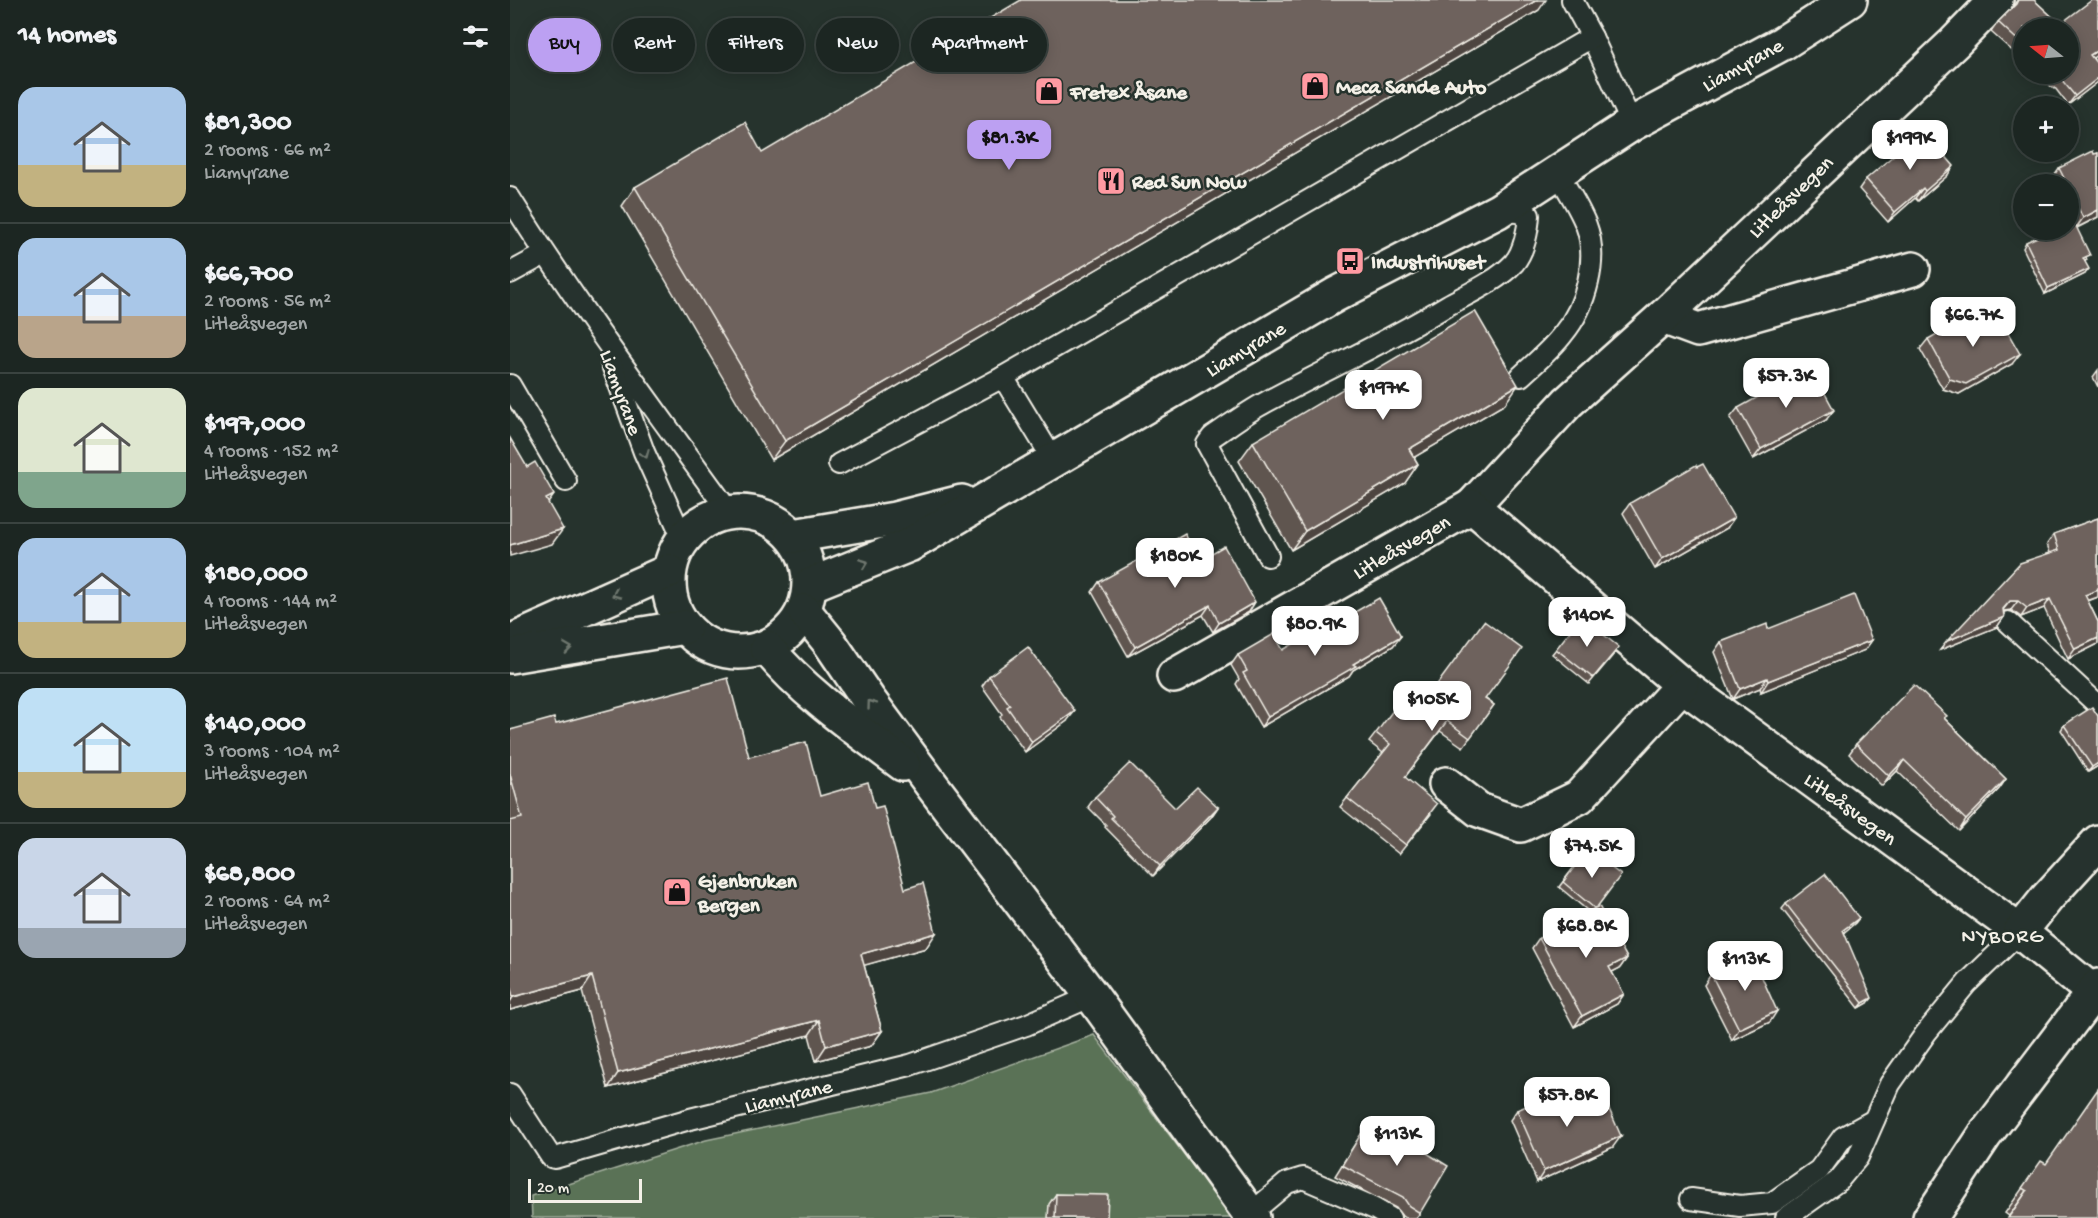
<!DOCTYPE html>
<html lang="en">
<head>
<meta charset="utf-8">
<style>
  :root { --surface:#1c2622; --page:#29322f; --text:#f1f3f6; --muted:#a0a5a5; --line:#3a4340; --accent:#bca0f2 }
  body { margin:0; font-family:"Gochi Hand",sans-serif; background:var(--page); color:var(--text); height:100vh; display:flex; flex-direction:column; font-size:22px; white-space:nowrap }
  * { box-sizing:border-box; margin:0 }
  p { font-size:20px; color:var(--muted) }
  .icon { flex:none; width:33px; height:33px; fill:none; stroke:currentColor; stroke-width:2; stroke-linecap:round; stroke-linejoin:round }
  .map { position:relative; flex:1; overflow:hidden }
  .details { display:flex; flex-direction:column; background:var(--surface); width:510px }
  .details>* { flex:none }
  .guide { position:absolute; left:18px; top:18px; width:570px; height:54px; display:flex; gap:12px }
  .needle { width:39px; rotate:287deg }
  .fabs { position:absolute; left:1503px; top:18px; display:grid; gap:12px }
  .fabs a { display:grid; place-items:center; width:66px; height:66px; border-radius:50%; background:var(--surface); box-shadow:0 3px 15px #0003,0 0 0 2px var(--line); font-size:30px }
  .scale { position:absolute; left:18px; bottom:15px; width:114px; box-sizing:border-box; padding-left:6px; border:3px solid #f4f1e8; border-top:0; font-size:16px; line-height:21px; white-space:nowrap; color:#f4f1e8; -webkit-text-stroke:4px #26332d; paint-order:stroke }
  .price { position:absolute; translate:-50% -51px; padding:0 14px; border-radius:12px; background:#fff; color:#222; font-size:20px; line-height:39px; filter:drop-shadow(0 2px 3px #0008) }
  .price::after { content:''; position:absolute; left:50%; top:36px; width:18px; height:14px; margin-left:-9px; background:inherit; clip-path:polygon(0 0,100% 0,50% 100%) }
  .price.active { background:var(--accent); color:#111 }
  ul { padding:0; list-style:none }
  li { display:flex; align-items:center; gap:18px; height:150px; padding:0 18px }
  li+li { border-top:2px solid var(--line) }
  li span { display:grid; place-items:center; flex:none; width:168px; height:120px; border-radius:18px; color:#555 }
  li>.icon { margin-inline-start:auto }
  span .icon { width:72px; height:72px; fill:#fffc; stroke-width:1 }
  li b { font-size:26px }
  h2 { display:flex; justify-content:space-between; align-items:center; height:72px; padding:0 18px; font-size:26px }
  .pill { padding:0 21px; border-radius:27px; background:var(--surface); box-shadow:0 3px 15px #0003,0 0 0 2px var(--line); font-size:21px; line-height:54px }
  .pill.active { background:var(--accent); color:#111 }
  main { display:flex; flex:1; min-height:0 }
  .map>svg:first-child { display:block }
  .green { fill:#5a7257; stroke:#a7b2a0; stroke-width:1.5 }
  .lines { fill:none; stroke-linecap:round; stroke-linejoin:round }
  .lane-casing { stroke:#f4f1e8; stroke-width:24 }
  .street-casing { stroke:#f4f1e8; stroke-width:38 }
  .secondary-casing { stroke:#f4f1e8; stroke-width:38 }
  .lane { stroke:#26332d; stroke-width:20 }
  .street { stroke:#26332d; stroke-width:33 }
  .secondary { stroke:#26332d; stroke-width:33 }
  .wall { fill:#5f5450; stroke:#f4f1e8; stroke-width:1.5 }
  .shaded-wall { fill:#4d4541; stroke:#f4f1e8; stroke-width:1.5 }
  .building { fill:#6e625d; stroke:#f4f1e8; stroke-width:1.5 }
  .oneway { stroke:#6e766e }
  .labels { text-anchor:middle; stroke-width:5; stroke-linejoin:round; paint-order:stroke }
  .street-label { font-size:21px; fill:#f4f1e8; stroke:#26332d }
  .poi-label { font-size:21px; font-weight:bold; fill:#f4f1e8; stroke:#26332d; text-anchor:start }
  .neighbourhood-label { font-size:22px; letter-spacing:1.5px; fill:#f4f1e8; stroke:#26332d }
</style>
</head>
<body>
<main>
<section class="details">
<h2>14 homes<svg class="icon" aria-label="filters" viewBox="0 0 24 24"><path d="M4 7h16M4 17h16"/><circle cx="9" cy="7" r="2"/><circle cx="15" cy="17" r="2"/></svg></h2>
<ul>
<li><span style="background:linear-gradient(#a9c7e8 65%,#c2b280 0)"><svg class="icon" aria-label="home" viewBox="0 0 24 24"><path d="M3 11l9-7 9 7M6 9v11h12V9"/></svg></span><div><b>$81,300</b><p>2 rooms · 66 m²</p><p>Liamyrane</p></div></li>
<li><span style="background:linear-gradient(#a9c7e8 65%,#b9a48a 0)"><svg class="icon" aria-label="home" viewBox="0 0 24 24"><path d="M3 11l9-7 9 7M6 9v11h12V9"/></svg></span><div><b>$66,700</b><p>2 rooms · 56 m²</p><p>Litleåsvegen</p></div></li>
<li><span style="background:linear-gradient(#dfe7d0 70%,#7fa58c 0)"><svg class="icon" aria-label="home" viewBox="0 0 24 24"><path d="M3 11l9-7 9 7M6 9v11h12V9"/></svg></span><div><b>$197,000</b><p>4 rooms · 152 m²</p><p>Litleåsvegen</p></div></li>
<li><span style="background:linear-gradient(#a9c7e8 70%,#c2b280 0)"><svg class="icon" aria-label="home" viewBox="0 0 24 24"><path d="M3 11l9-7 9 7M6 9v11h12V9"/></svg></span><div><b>$180,000</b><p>4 rooms · 144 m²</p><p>Litleåsvegen</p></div></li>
<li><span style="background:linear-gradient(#bfe0f5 70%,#c2b280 0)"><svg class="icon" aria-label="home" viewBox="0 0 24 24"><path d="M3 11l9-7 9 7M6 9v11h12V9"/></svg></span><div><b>$140,000</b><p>3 rooms · 104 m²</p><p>Litleåsvegen</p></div></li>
<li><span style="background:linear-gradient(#c9d6e8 75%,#9aa5b1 0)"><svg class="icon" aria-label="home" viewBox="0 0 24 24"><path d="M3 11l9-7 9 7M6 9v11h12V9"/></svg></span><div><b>$68,800</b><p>2 rooms · 64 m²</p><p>Litleåsvegen</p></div></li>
</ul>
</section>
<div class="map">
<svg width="1588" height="1218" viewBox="0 0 1588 1218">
  <rect width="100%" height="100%" fill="#26332d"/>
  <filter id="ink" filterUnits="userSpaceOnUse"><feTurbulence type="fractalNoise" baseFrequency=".0167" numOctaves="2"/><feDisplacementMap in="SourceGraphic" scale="12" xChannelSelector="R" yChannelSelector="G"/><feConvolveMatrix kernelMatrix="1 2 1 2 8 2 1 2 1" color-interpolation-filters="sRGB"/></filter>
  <g filter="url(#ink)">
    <polygon class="green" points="584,1035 722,1218 22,1218 21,1196 196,1140 421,1093"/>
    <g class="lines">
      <g class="lane-casing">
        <g id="lane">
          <polyline points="1062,0 1082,37 1122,124"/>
          <path d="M0 198C68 307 144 408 219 512"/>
          <polyline points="0,273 35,254"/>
          <polyline points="101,362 134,452 173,539"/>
          <path d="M1011 376C1025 363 1041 350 1053 334 1076 307 1089 259 1076 225 1069 207 1057 189 1047 172"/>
          <polyline points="493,377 544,461"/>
          <polyline points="0,385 56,481"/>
          <polyline points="329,464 493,377 1082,37"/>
          <path d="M758 556 697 444 702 437C720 425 737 412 756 402 817 369 879 341 938 305 960 293 987 281 1004 263 1014 251 1018 230 1019 215L1008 212 988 211"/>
          <polyline points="1498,622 1588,705"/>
          <polyline points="0,1094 41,1157 45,1158 180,1119 400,1065 516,1025 582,996"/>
          <polyline points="1181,1199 1230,1206 1262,1203 1309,1170 1333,1137 1364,1120"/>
          <polyline points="740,1214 777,1183 793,1178 865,1209 880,1218"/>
          <polyline points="1276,1218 1328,1181 1348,1157 1380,1084 1416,1033 1457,983 1510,932"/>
        </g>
      </g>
      <g class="street-casing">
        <g id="street">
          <polyline points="1153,317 1188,330 1403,269"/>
          <polyline points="962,506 1058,402 1153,317 1444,43 1486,0"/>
          <polyline points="664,676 962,506 1172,685 1510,932 1583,992"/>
          <polyline points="936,784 969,810 1011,825 1069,797 1172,685"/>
          <polyline points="1510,932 1537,898 1588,842"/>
        </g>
      </g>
      <g class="secondary-casing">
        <g id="secondary">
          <circle cx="229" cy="582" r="70"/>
          <polyline points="283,536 385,519 452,502"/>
          <polyline points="300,585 399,545 825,295 988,211 1122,124 1273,43 1340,0"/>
          <polyline points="294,611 320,643 358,699 421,784 582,996 743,1218"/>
          <polyline points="0,642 159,571"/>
          <path d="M257 648C295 694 345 728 393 764"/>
          <polyline points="0,656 175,627"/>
          <polyline points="1420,1218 1475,1135 1588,986"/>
        </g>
      </g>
      <use href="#lane" class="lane"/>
      <use href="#street" class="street"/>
      <use href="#secondary" class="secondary"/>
    </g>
    <g class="wall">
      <polygon points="1507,0 1524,0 1550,24 1588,2 1588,54 1583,58 1588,65 1588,82 1558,105 1545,88 1544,89 1527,74 1558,74 1514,28 1514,61 1481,32 1488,22 1503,7"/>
      <polygon points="1029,10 261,460 112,206 125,187 252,153"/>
      <polygon points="1588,153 1588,217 1567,228 1577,260 1575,261 1575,274 1535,294 1513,248 1516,242 1562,221 1558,213 1558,184 1545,184 1542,178 1549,168"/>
      <polygon points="1437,176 1408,201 1405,198 1378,222 1349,189 1356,179"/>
      <polygon points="1418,339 1502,364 1449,394 1433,389 1410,349"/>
      <polygon points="1588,370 1588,387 1583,377"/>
      <polygon points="995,404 904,457 908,464 895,483 781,550 729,461 743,442"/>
      <polygon points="1228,408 1316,420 1243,459 1220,418"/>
      <polygon points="1120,503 1217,528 1145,569 1113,513"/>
      <polygon points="1588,518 1588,597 1578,601 1588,622 1588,644 1558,659 1534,608 1511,617 1501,610 1494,611 1494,617 1487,627 1430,650 1540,553 1537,544 1544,534"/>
      <polygon points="690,560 739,612 703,632 693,615 618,656 582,592 589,582"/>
      <polygon points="833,619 891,636 883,646 843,670 839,676 751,727 726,684 729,679 721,665 728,655 773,650"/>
      <polygon points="1258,629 1362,640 1355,650 1251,692 1250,688 1223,699 1204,652 1211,642"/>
      <polygon points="1046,649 1105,653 1079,684 1042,654"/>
      <polygon points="479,676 557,721 515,752 490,717 492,714 472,686"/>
      <polygon points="976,699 984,705 953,747 930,731 895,777 921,814 889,854 830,807 873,753 859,742 866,733 906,713"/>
      <polygon points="1588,716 1588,766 1578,772 1551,730 1554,725"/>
      <polygon points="1435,719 1496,779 1489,789 1449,831 1387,771 1372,786 1339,754 1346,744"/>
      <polygon points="46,724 239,757 310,796 365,808 416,948 354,965 372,1031 361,1046 306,1061 299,1035 98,1088 72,991 0,1010 0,730"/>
      <polygon points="585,797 665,808 708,807 701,817 643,876 595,827 596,825 578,807"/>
      <polygon points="1077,850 1087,907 1117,958 1110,968 1102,972 1114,994 1107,1004 1064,1027 1022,948 1029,938 1078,911 1049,887"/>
      <polygon points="1276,904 1349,918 1345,923 1334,932 1358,1003 1349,1008 1272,909"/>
      <polygon points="1201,974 1260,1022 1222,1040 1194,985"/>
      <polygon points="1050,1101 1060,1107 1103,1147 1027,1182 1000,1120 1007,1110"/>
      <polygon points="876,1128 910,1213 906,1218 895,1218 892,1216 886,1208 825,1176 853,1131 868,1140"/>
      <polygon points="1536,1164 1499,1216 1495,1213 1514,1186"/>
      <polygon points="546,1194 597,1218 538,1218 539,1204"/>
    </g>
    <g class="shaded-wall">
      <polygon points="1027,0 1036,0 1029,10 261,460 275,441"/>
      <polygon points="1588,50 1588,54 1574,65 1580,55"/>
      <polygon points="1588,78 1588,82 1558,105 1565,96"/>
      <polygon points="1444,166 1437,176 1408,201 1415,191"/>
      <polygon points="1413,188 1405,198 1378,222 1385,212"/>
      <polygon points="1588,210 1588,217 1566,228 1573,218"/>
      <polygon points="1579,269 1575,274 1535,294 1538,288"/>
      <polygon points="1510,354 1502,364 1449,394 1433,389 1440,379"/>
      <polygon points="1008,385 995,404 886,468 899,449"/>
      <polygon points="1324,410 1316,420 1243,459 1251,449"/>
      <polygon points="908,464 895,483 781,550 795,531"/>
      <polygon points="44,495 33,510 36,499"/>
      <polygon points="1224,518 1217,528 1145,569 1152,559"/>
      <polygon points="53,529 42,544 0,556 0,545"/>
      <polygon points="1588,590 1588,597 1568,604 1575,595"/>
      <polygon points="1540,599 1534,608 1511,617 1517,608"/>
      <polygon points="1500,601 1508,601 1501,610 1494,611 1486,619"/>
      <polygon points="745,602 739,612 703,632 709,623"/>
      <polygon points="700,605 693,615 618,656 625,647"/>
      <polygon points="1494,617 1487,627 1430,650 1437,641"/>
      <polygon points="891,636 883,646 843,670 839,676 751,727 758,717 843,664"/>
      <polygon points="1588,638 1588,644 1558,659 1565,649"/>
      <polygon points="1362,640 1355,650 1251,692 1258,681"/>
      <polygon points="1257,678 1250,688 1223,699 1230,689"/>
      <polygon points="565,711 557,721 515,752 522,742"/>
      <polygon points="1394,760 1387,771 1372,786 1379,776"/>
      <polygon points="1588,763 1588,766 1578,772 1582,767"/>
      <polygon points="1496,779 1489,789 1449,831 1456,820"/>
      <polygon points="708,807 701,817 643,876 650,866"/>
      <polygon points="1349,918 1345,923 1330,936 1333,930"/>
      <polygon points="426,933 416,948 341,969 351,954"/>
      <polygon points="1117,958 1110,968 1092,977 1099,967"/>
      <polygon points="82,976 72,991 0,1010 0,1002 3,997"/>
      <polygon points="1114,994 1107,1004 1064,1027 1072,1016"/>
      <polygon points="1362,998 1358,1003 1349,1008 1353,1003"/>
      <polygon points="1267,1011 1260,1022 1222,1040 1229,1029"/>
      <polygon points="309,1020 299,1035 98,1088 108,1073"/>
      <polygon points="372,1031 361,1046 306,1061 316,1046"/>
      <polygon points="1111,1136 1103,1147 1027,1182 1034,1171"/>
    </g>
    <g class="building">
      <polygon points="511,0 1027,0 275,441 125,187 235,122 252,153"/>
      <polygon points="1508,0 1524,0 1550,24 1582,0 1586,0 1588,2 1588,50 1580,55 1588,65 1588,78 1565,96 1551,79 1550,80 1543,74 1558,74 1558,28 1514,28 1514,46 1488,22 1506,4"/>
      <polygon points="1413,130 1444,166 1415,191 1413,188 1385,212 1356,179"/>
      <polygon points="1583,151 1584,154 1588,153 1588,210 1573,218 1558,187 1558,184 1557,184 1549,168"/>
      <polygon points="1563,220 1580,255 1573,258 1579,269 1538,288 1516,242 1543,230 1558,230 1558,222"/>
      <polygon points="1469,310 1477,324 1489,317 1510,354 1456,384 1440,379 1418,339"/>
      <polygon points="965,311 1008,385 899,449 908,464 795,531 743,442"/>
      <polygon points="1301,368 1324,410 1251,449 1228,408"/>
      <polygon points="0,438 17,467 25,462 44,495 36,499 53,529 0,545"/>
      <polygon points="1193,464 1224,518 1152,559 1120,503 1186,465 1187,467"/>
      <polygon points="1588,518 1588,590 1575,595 1588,622 1588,638 1565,649 1540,599 1517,608 1508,601 1500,601 1493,609 1494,617 1437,641 1510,563 1549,550 1544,534"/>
      <polygon points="675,534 690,560 714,546 745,602 709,623 700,605 625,647 589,582"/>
      <polygon points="1344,595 1362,640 1258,681 1257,678 1230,689 1211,642 1257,624 1258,629"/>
      <polygon points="869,598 891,636 843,664 846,666 758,717 733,673 737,671 728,655 764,634 773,650 831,616 833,619"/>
      <polygon points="1071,617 1109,647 1083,678 1046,649"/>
      <polygon points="974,621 1012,649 975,699 984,705 960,738 937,721 895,777 927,804 896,845 837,798 880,744 866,733 890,701 906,713"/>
      <polygon points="518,647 565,711 522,742 497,707 500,705 479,676"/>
      <polygon points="218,678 239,757 296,742 310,796 358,782 365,808 373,806 395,889 413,883 426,933 351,954 372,1031 316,1046 309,1020 108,1073 82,976 3,997 0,985 0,821 12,818 0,774 0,730 44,718 46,724"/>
      <polygon points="1404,685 1437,716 1434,718 1496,779 1456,820 1394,760 1379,776 1346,744"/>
      <polygon points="1582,707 1588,716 1588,763 1582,767 1554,725"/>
      <polygon points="620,763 665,808 687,787 708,807 650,866 601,818 603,816 585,797"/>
      <polygon points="1077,850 1111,875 1087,907 1084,908 1053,882"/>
      <polygon points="1315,874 1349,918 1333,930 1362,998 1353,1003 1276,904"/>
      <polygon points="1089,906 1117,958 1099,967 1114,994 1072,1016 1029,938"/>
      <polygon points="1242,955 1267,1011 1229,1029 1201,974"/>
      <polygon points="1588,1089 1588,1218 1498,1218 1517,1191 1512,1188 1531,1161 1536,1164"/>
      <polygon points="1047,1093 1050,1101 1056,1099 1060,1107 1092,1093 1111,1136 1034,1171 1007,1110"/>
      <polygon points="876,1128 938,1166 910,1213 899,1206 893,1197 832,1165 853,1131 869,1141"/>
      <polygon points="546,1194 598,1195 597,1218 545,1218"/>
    </g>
    <defs><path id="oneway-chevron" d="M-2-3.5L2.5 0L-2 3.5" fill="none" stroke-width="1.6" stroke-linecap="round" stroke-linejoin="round" transform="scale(1.5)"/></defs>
    <g class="oneway">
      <use href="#oneway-chevron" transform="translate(135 454) rotate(67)"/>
      <use href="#oneway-chevron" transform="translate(354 563) rotate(-22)"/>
      <use href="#oneway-chevron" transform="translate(106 594) rotate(157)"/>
      <use href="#oneway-chevron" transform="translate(58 648) rotate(-8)"/>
      <use href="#oneway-chevron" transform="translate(361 704) rotate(-126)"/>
    </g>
  </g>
  <defs>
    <g id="shop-square" transform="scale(1.5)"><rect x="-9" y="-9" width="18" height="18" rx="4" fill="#ff9aa2" stroke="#26332d"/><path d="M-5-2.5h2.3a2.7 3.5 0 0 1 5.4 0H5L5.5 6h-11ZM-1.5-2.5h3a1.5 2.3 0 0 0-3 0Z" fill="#111"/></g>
    <g id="restaurant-square" transform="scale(1.5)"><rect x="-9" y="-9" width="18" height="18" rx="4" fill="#ff9aa2" stroke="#26332d"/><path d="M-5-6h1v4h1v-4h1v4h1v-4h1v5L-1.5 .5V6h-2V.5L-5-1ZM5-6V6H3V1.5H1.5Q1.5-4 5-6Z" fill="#111"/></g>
    <g id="bus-square" transform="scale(1.5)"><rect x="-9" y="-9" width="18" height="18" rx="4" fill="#ff9aa2" stroke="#26332d"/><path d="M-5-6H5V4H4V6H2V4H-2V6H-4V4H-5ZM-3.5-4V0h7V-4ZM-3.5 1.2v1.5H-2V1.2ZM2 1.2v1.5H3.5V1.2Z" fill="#111"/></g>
  </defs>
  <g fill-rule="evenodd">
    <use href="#shop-square" x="805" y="86"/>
    <use href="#shop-square" x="539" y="91"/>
    <use href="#restaurant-square" x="601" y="181"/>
    <use href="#bus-square" x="840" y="261"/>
    <use href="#shop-square" x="167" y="892"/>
  </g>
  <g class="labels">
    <g class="street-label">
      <text transform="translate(1232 64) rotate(-29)" y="7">Liamyrane</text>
      <text transform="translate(1280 196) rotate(-44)" y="7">Litleåsvegen</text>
      <text transform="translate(735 348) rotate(-31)" y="7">Liamyrane</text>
      <text transform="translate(112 392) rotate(70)" y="7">Liamyrane</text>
      <text transform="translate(891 546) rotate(-30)" y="7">Litleåsvegen</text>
      <text transform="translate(1341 808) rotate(36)" y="7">Litleåsvegen</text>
      <text transform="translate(278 1095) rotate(-14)" y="7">Liamyrane</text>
    </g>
    <g class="poi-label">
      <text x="826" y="93">Meca Sande Auto</text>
      <text x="560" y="98">Fretex Åsane</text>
      <text x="622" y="188">Red Sun Now</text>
      <text x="861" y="268">Industrihuset</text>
      <text x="188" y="887">Gjenbruken<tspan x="188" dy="24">Bergen</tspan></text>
    </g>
    <g class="neighbourhood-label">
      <text x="1493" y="942">NYBORG</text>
    </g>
  </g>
</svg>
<div class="fabs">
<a><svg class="needle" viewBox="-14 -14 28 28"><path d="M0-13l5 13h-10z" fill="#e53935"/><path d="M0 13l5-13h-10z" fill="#a0a5a5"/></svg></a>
<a>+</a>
<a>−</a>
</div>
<div class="scale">20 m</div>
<b class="price active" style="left:499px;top:171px">$81.3K</b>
<b class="price" style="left:1400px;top:171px">$199K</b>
<b class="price" style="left:1463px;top:348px">$66.7K</b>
<b class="price" style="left:1276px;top:409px">$57.3K</b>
<b class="price" style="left:873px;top:421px">$197K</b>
<b class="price" style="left:665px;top:589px">$180K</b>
<b class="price" style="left:1077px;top:648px">$140K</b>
<b class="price" style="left:805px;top:657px">$80.9K</b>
<b class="price" style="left:922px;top:732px">$105K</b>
<b class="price" style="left:1082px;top:879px">$74.5K</b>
<b class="price" style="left:1076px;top:959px">$68.8K</b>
<b class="price" style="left:1235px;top:992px">$113K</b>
<b class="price" style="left:1057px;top:1128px">$57.8K</b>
<b class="price" style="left:887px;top:1167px">$113K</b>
<div class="guide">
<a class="pill active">Buy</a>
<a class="pill">Rent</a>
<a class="pill">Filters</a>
<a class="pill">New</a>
<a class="pill">Apartment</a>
</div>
</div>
</main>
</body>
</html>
